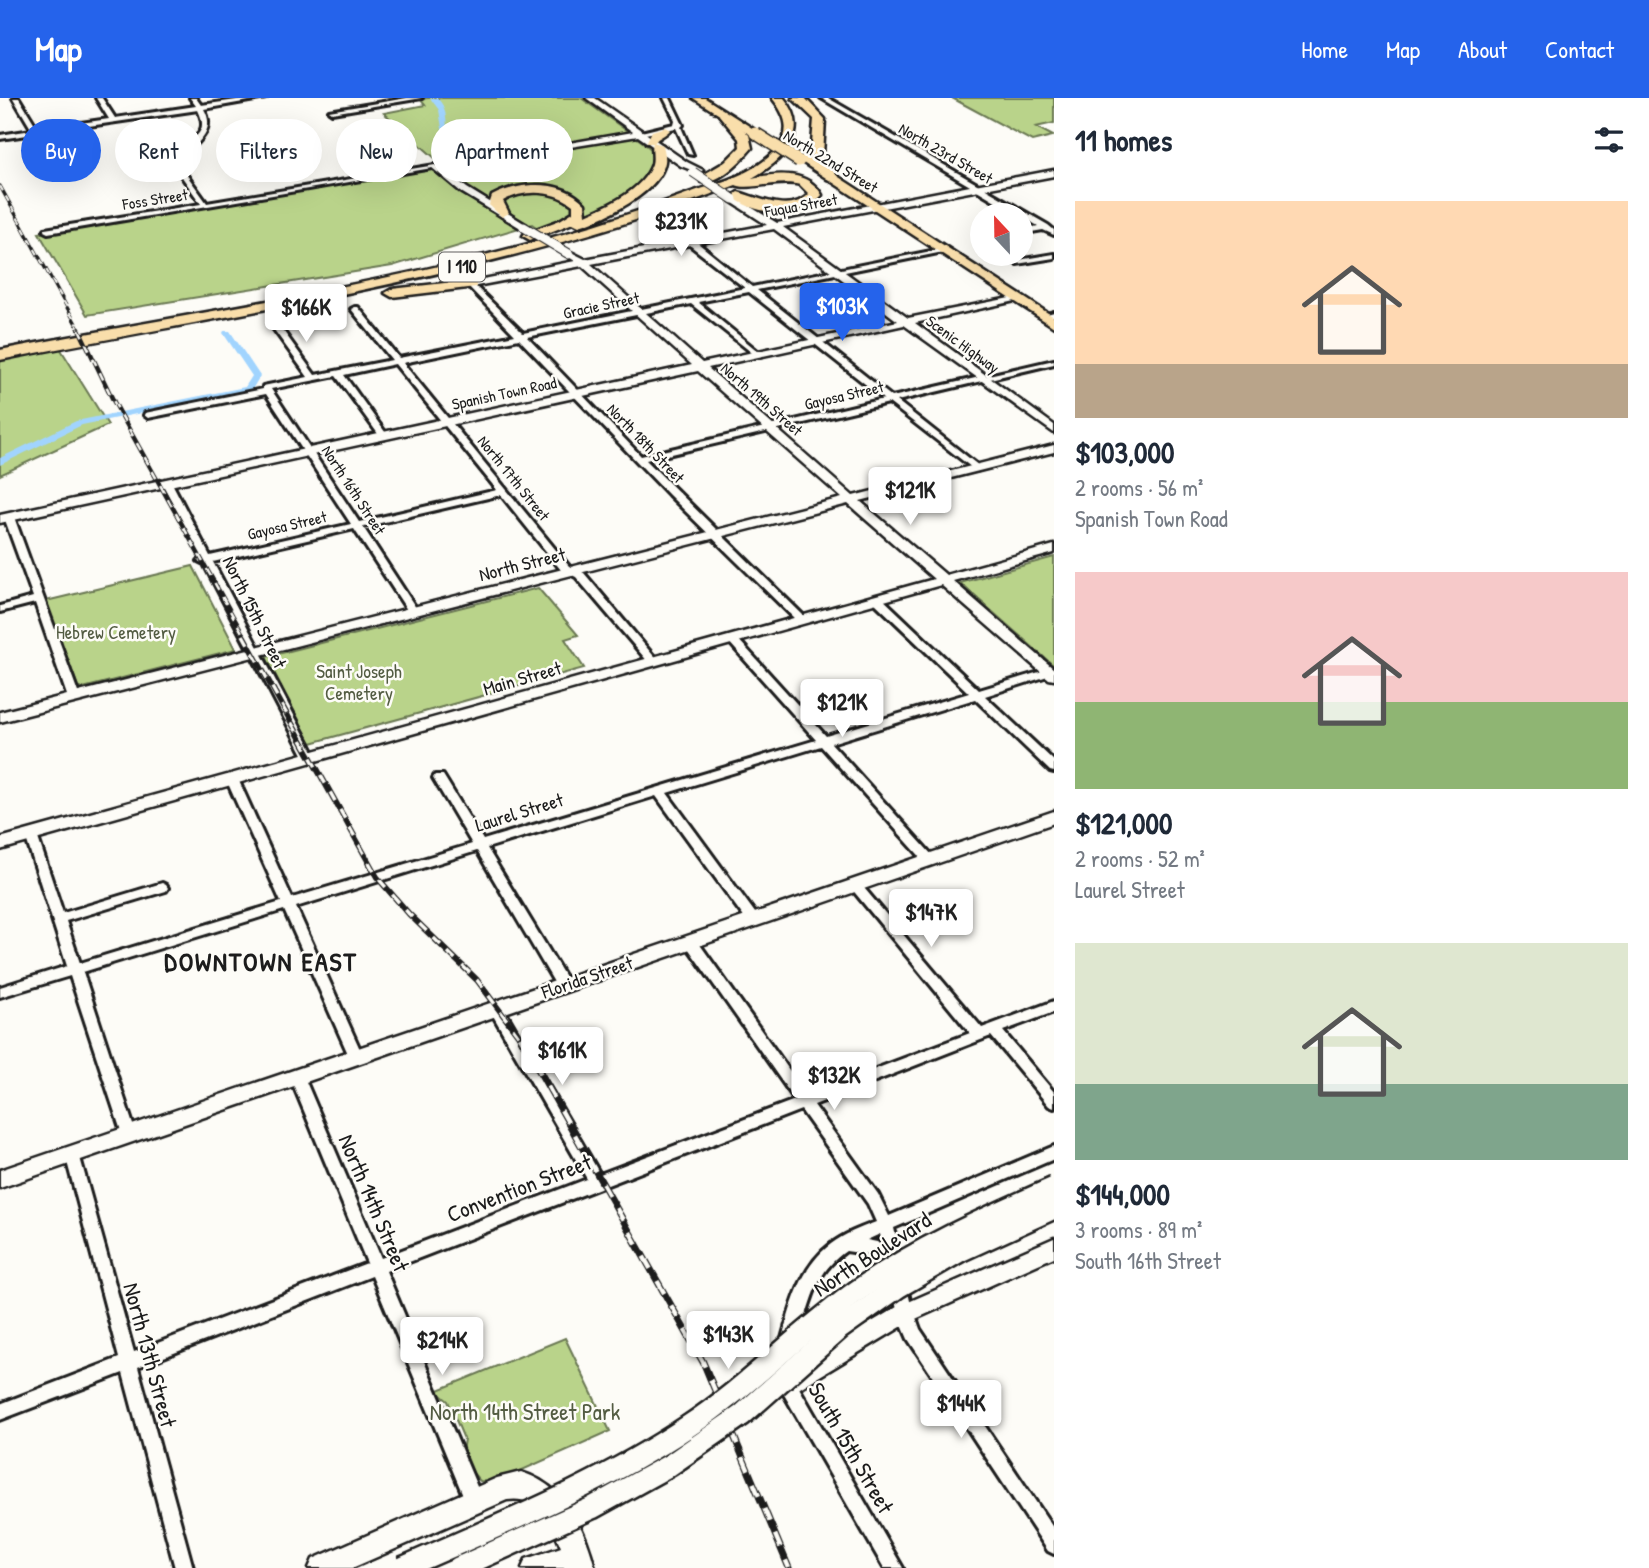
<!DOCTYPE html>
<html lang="en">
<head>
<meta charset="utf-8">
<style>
  :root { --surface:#fff; --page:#f6f6f7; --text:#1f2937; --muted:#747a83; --accent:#2563eb }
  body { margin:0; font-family:"Patrick Hand",sans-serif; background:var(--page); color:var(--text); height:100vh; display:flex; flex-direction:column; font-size:26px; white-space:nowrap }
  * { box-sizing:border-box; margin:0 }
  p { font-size:23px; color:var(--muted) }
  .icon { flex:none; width:38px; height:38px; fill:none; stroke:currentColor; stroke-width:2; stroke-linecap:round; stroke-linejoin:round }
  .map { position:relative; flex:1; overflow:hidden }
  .panel { display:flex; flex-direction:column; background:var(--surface); width:595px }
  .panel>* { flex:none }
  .hud { position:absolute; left:21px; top:21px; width:665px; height:63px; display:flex; gap:14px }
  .needle { width:46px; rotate:338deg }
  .controls { position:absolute; left:970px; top:105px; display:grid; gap:14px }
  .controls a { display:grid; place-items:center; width:63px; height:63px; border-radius:50%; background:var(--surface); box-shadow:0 7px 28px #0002; font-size:35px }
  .price { position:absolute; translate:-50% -60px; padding:0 16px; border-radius:7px; background:#fff; color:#222; font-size:23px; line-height:46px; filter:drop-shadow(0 2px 4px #0008) }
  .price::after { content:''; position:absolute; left:50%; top:42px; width:21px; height:16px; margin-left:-10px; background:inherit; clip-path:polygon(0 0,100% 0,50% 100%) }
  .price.selected { background:var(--accent); color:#fff }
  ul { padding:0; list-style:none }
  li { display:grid; align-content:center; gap:14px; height:371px; padding:0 21px }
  li span { display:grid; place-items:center; height:217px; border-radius:0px; color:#555 }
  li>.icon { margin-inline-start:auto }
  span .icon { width:126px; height:126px; fill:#fffc; stroke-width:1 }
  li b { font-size:30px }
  h2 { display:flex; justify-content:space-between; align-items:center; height:84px; padding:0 21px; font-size:30px }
  .tag { padding:0 24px; border-radius:32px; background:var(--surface); box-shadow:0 7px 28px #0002; font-size:24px; line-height:63px }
  .tag.selected { background:var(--accent); color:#fff }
  header { display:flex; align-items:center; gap:42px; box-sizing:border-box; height:98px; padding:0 35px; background:var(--accent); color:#fff }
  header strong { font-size:33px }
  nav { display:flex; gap:38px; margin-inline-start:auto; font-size:24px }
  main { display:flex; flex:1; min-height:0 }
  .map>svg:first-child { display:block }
  .green { fill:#b9d38a; stroke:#6a7853; stroke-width:2 }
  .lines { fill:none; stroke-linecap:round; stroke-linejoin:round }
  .canal { fill:#a1d4fe; fill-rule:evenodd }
  .minor-casing { stroke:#1c1c1c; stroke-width:6 }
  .tertiary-casing { stroke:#1c1c1c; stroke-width:5 }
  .secondary-casing { stroke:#1c1c1c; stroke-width:5 }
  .primary-casing { stroke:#1c1c1c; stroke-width:5 }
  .motorway-casing { stroke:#1c1c1c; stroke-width:5 }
  .minor { fill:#fdfcf7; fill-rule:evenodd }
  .tertiary { fill:#fdfcf7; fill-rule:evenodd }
  .secondary { fill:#fdfcf7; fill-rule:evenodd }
  .primary { fill:#f9deab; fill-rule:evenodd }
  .motorway { fill:#f9deab; fill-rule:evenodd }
  .rail-far3-casing { stroke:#1c1c1c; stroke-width:3.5 }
  .rail-far2-casing { stroke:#1c1c1c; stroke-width:4.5 }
  .rail-far1-casing { stroke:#1c1c1c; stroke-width:6 }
  .rail-casing { stroke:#1c1c1c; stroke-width:7 }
  .rail-far3 { stroke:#fdfcf7; stroke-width:2; stroke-dasharray:6; stroke-linecap:butt }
  .rail-far2 { stroke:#fdfcf7; stroke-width:2.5; stroke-dasharray:8; stroke-linecap:butt }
  .rail-far1 { stroke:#fdfcf7; stroke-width:3.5; stroke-dasharray:10; stroke-linecap:butt }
  .rail { stroke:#fdfcf7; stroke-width:4.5; stroke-dasharray:14; stroke-linecap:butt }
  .tertiary-bridge-far1-casing { stroke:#1c1c1c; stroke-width:11; stroke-linecap:butt }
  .tertiary-bridge-casing { stroke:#1c1c1c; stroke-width:26; stroke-linecap:butt }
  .primary-bridge-casing { stroke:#1c1c1c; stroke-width:14; stroke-linecap:butt }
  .tertiary-bridge-far1 { stroke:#fdfcf7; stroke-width:9 }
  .tertiary-bridge { stroke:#fdfcf7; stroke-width:21 }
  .primary-bridge { stroke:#f9deab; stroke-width:11 }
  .labels { text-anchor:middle; stroke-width:5; stroke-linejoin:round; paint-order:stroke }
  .far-street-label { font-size:16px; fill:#1c1c1c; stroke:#fdfcf7 }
  .shield { fill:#fdfcf7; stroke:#605f5e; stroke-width:2 }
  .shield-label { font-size:18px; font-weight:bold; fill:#1c1c1c }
  .street-label { font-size:19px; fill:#1c1c1c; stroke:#fdfcf7 }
  .park-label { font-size:19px; fill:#535c42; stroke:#fdfcf7 }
  .near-street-label { font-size:23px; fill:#1c1c1c; stroke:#fdfcf7 }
  .near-park-label { font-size:23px; fill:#535c42; stroke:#fdfcf7 }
  .district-label { font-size:26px; font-weight:bold; letter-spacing:2px; fill:#1c1c1c; stroke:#fdfcf7 }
</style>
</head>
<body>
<header>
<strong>Map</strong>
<nav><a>Home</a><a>Map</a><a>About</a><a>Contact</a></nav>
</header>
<main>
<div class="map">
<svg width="1054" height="1470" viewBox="0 0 1054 1470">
  <rect width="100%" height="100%" fill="#fdfcf7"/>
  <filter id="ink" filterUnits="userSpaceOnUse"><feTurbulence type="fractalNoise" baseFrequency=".0143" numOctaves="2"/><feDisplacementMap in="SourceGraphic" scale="14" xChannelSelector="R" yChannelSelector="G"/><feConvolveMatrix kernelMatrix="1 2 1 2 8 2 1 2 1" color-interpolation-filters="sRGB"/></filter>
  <g filter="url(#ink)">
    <g class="green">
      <path d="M428 0H581L644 45 653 53C654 103 576 120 539 131L532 126 392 168 87 217 39 135 444 68 384 15 425 7 420 1Z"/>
      <polygon points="952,0 1054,0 1054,25 1036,29 1053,38 1032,43"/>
      <polygon points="60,250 108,327 0,377 0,262"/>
      <polygon points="1054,459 1054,568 960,485"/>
      <polygon points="193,468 236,551 79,591 46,503"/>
      <polygon points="538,490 578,537 565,541 584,570 311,645 266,559"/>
      <polygon points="565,1240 610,1333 495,1384 480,1383 471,1373 462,1354 464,1341 448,1303 436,1293"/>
    </g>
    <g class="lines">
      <g class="canal">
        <path d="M430 0H437C450 12 444 27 450 42 453 49 459 54 464 60L463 61H459L444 43 439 12Z"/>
        <polygon points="224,233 230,233 260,278 251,293 82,327 0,367 0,360 76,323 245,289 252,278 223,235"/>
      </g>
      <g class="minor-casing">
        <g id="minor">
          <path d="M13 0H19L38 31 109 21 96 0H102L115 20 196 8 190 0H196L201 7 251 0H266L204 11C219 38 189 45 181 69L207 105 435 67 438 69 48 135 44 133 45 131 201 106 175 69C177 61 180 55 185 49 198 35 208 33 198 12L0 41V37L32 32Z"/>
          <polygon points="407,0 422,0 332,15 329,13"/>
          <polygon points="664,0 670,0 683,27 681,29 693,57 688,56 676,30 640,37 637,35 674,26 675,22"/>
          <polygon points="821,0 828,0 1048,127 1054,132 1054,137 1043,132 1020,136 1020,132 1038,128"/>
          <path d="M687 141H693L752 189 946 150 947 152 943 154 757 192 892 299 1054 262V266L897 303 979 368V372L976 373 889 305 646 362 806 520 807 522 806 524H798L669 397 519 241 403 265 569 468 584 475 658 563 653 566 649 565 576 479 561 472 501 397 363 429 418 513 413 516 409 515 354 431 213 464 316 659 310 663 306 662 204 466 198 463 202 460 162 385 167 382 172 385 210 458 351 426 266 296 148 320 144 317 145 315 263 291V288L308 279 272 229 276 227H279L315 277 392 262 351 211 355 209H358L399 260 515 237 468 188V184H471L523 235 745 190 687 145ZM749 194 884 301 641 358 527 239 691 206 756 258H759V254L698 204ZM395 266 497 392 359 424 271 291 336 278 381 340 384 341 388 338 344 277Z"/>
          <polygon points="979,143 982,143 982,148 978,146"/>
          <polygon points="991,156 1001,156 1018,162 1054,156 1054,160 1017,166"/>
          <polygon points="1054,214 1054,218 1044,220 1040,218"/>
          <polygon points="9,416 14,419 80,600 78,602 74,604 68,600 35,505 0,514 0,508 33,499 4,419"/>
          <polygon points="877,498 881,499 979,592 1046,572 1054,572 1054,576 985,598 1054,663 1054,674 1050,673 975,601 831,645 933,758 935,761 933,764 925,764 821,648 667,695 758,819 759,822 758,825 748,825 656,698 487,750 570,887 568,891 558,891 477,753 296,809 363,958 361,962 356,964 351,962 349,958 284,812 83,874 136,1036 134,1040 129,1042 124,1040 122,1036 70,878 0,899 0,889 67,868 25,737 27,734 31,733 37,737 63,815 162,785 166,787 168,790 166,793 66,823 80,865 281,804 226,681 228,678 236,678 238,681 292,800 472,746 433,680 435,677 443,677 483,742 816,642 728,543 727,541 728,539 736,539 826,638 969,595 873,503 872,501"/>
          <path d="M855 782 859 784 982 930 1054 903V914L1003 933 1054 994V1010L1049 1008 991 938 814 1007 878 1096 889 1118 1054 1048V1061L894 1130 910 1203 920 1231 1054 1431V1456L1048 1453 908 1241 899 1220 888 1173 867 1156 846 1153C809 1179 811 1213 795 1249L789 1252 783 1249 781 1244C791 1209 800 1169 831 1146 844 1136 860 1130 876 1124L868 1106 801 1012 386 1173 483 1403 480 1409 474 1412 468 1409 372 1178 138 1269 193 1470H175L123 1275 0 1322V1306L119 1260 65 1056 67 1052 72 1050 77 1052 79 1056 134 1254 367 1165 290 979 292 975 297 973 302 975 304 979 381 1160 587 1081 491 914 489 910 491 906 496 905 501 906 600 1076 795 1002 686 847 684 844 686 841H696L807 997 970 935 851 790 849 787 851 784ZM880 1136 883 1149 877 1144 867 1142Z"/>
          <polygon points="784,1272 790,1274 903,1470 884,1470 778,1286 776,1280 778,1274"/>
        </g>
      </g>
      <g class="tertiary-casing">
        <g id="tertiary">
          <polygon points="586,0 595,0 687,64 703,72 699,75 681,68 638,38 442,70 467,90 527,127 529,129 524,132 461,94 431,69 633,34"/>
          <path d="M1054 72V78L783 129 908 220 1020 198V202L915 225 1054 327V335L904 227 708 270 853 398 1054 347V354L860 403 946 477 1054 447V455L953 483 1054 571V582L1049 581 941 487 0 752V740L934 481 848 406 0 624V614L842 400 698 273 0 425V417L692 267 582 168 471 189 468 188V184L575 163 564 156 569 153 585 161 767 127 730 103 729 101 733 98 777 125ZM774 131 898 223 702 265 591 166Z"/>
          <polygon points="1054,1140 1054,1159 911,1223 795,1293 787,1296 779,1293 776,1286 779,1279 897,1209"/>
        </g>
      </g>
      <g class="secondary-casing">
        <g id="secondary">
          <polygon points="1054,713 1054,725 0,1090 0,1072"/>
          <path d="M521 1374C564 1387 585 1429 595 1470H522L526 1461 561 1449C550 1423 539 1397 507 1402L352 1470H309L313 1461 497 1380Z"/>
        </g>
      </g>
      <g class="primary-casing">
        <g id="primary">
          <polygon points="693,0 705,0 760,35 751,37"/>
          <path d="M665 29 670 32C665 38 659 38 654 45H646L652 33Z"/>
          <polygon points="797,57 805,57 1054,219 1054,229 797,61"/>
        </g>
      </g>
      <g class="motorway-casing">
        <g id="motorway">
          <path d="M772 0H784C813 34 783 63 752 80 777 75 808 72 822 97 803 121 754 118 732 98L738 94C760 100 790 116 809 96L800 87C781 81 747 93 736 87 499 178 248 212 0 262V252C230 207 465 178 686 96 717 85 758 76 779 48 792 31 784 15 772 0Z"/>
          <polygon points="792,0 805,0 825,21 823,58 837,78 835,81 827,81 811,58 814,21"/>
          <path d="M725 14 749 37 752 50C741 63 719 86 701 84V78L725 64 740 49 739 41 719 17Z"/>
          <path d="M653 44 663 47C664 52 666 59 665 64 660 94 605 121 579 128L573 125 530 142 523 138 525 135 560 122 573 114V107C553 92 525 91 503 103L509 115 502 119 489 107 492 98C520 83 563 81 585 106L586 117C609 107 643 92 652 66 654 59 651 51 653 44Z"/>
          <polygon points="471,182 476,183 476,189 392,199 385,195 392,191"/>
        </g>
      </g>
      <use href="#minor" class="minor"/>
      <use href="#tertiary" class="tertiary"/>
      <use href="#secondary" class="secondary"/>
      <use href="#primary" class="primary"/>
      <use href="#motorway" class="motorway"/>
      <g class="rail-far3-casing">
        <polyline id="rail-far3" points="0,88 80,233"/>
      </g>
      <g class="rail-far2-casing">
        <polyline id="rail-far2" points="79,231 114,304 244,538"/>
      </g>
      <g class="rail-far1-casing">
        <polyline id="rail-far1" points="243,537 377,779 409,816 477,882 521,941"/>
      </g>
      <g class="rail-casing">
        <polyline id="rail" points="520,939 703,1264 789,1470"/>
      </g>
      <use href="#rail-far3" class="rail-far3"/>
      <use href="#rail-far2" class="rail-far2"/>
      <use href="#rail-far1" class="rail-far1"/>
      <use href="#rail" class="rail"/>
      <g class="tertiary-bridge-far1-casing">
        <g id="tertiary-bridge-far1">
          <polyline points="693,74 733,101"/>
          <polyline points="524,129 569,156"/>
        </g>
      </g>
      <g class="tertiary-bridge-casing">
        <g id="tertiary-bridge">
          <path d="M402 1470C499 1427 599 1388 687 1329 748 1289 798 1235 857 1193 918 1150 986 1120 1054 1090"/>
          <polyline points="458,1470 592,1410 670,1367 742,1317 839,1231 898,1189 960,1153 1054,1110"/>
        </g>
      </g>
      <g class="primary-bridge-casing">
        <polyline id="primary-bridge" points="755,35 799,63"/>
      </g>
      <use href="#tertiary-bridge-far1" class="tertiary-bridge-far1"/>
      <use href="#tertiary-bridge" class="tertiary-bridge"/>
      <use href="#primary-bridge" class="primary-bridge"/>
    </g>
  </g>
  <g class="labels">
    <g class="far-street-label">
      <text transform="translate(946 55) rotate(30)" y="6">North 23rd Street</text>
      <text transform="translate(831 63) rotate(31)" y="6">North 22nd Street</text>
      <text transform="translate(155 101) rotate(-9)" y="6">Foss Street</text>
      <text transform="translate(801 107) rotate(-10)" y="6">Fuqua Street</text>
      <text transform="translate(601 207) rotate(-12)" y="6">Gracie Street</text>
      <text transform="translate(963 246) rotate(36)" y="6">Scenic Highway</text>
      <text transform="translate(504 295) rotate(-12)" y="6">Spanish Town Road</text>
      <text transform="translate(844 297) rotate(-13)" y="6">Gayosa Street</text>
      <text transform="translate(762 301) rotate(41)" y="6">North 19th Street</text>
      <text transform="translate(646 345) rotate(46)" y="6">North 18th Street</text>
      <text transform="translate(514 380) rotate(51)" y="6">North 17th Street</text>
      <text transform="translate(354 392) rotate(57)" y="6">North 16th Street</text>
      <text transform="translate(287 427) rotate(-13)" y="6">Gayosa Street</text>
    </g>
    <rect class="shield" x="439" y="154.5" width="46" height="29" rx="5"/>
    <g class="shield-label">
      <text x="462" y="175">I 110</text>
    </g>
    <g class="street-label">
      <text transform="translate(522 466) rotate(-14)" y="7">North Street</text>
      <text transform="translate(255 514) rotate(64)" y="7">North 15th Street</text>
      <text transform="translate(522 580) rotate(-16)" y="7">Main Street</text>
      <text transform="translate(519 714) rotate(-17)" y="7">Laurel Street</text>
      <text transform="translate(587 879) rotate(-19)" y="7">Florida Street</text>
    </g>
    <g class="park-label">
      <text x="116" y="541">Hebrew Cemetery</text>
      <text x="359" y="580">Saint Joseph<tspan x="359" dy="22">Cemetery</tspan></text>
    </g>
    <g class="near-street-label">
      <text transform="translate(519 1090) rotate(-21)" y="8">Convention Street</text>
      <text transform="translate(374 1105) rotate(67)" y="8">North 14th Street</text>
      <text transform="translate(872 1156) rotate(-33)" y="8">North Boulevard</text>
      <text transform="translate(150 1257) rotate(75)" y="8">North 13th Street</text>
      <text transform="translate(851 1350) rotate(60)" y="8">South 15th Street</text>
    </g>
    <g class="near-park-label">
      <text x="525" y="1322">North 14th Street Park</text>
    </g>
    <g class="district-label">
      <text x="261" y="873">DOWNTOWN EAST</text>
    </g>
  </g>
</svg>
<div class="controls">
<a><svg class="needle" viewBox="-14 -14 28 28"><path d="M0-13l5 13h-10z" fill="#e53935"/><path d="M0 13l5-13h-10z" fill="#747a83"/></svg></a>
</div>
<b class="price" style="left:681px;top:160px">$231K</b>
<b class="price selected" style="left:842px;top:245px">$103K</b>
<b class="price" style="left:306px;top:246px">$166K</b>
<b class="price" style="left:910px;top:429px">$121K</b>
<b class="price" style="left:842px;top:641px">$121K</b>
<b class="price" style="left:931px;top:851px">$147K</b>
<b class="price" style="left:562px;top:989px">$161K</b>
<b class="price" style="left:834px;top:1014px">$132K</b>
<b class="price" style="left:728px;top:1273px">$143K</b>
<b class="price" style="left:442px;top:1279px">$214K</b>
<b class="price" style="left:961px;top:1342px">$144K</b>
<div class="hud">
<a class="tag selected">Buy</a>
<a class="tag">Rent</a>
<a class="tag">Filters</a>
<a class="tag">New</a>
<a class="tag">Apartment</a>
</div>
</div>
<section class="panel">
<h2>11 homes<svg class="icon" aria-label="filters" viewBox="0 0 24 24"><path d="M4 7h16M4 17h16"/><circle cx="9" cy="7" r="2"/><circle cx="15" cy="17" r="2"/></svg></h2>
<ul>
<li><span style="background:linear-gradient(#ffd9b3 75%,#b9a48a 0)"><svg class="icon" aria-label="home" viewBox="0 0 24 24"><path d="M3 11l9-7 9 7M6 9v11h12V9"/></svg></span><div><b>$103,000</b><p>2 rooms · 56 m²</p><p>Spanish Town Road</p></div></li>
<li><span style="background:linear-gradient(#f6c9c9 60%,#8fb573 0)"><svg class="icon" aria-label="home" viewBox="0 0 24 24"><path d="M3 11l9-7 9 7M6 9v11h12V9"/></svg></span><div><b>$121,000</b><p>2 rooms · 52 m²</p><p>Laurel Street</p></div></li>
<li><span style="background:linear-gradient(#dfe7d0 65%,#7fa58c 0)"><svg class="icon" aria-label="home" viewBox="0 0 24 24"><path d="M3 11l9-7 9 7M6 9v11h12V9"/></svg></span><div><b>$144,000</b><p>3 rooms · 89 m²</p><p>South 16th Street</p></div></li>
</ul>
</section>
</main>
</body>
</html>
